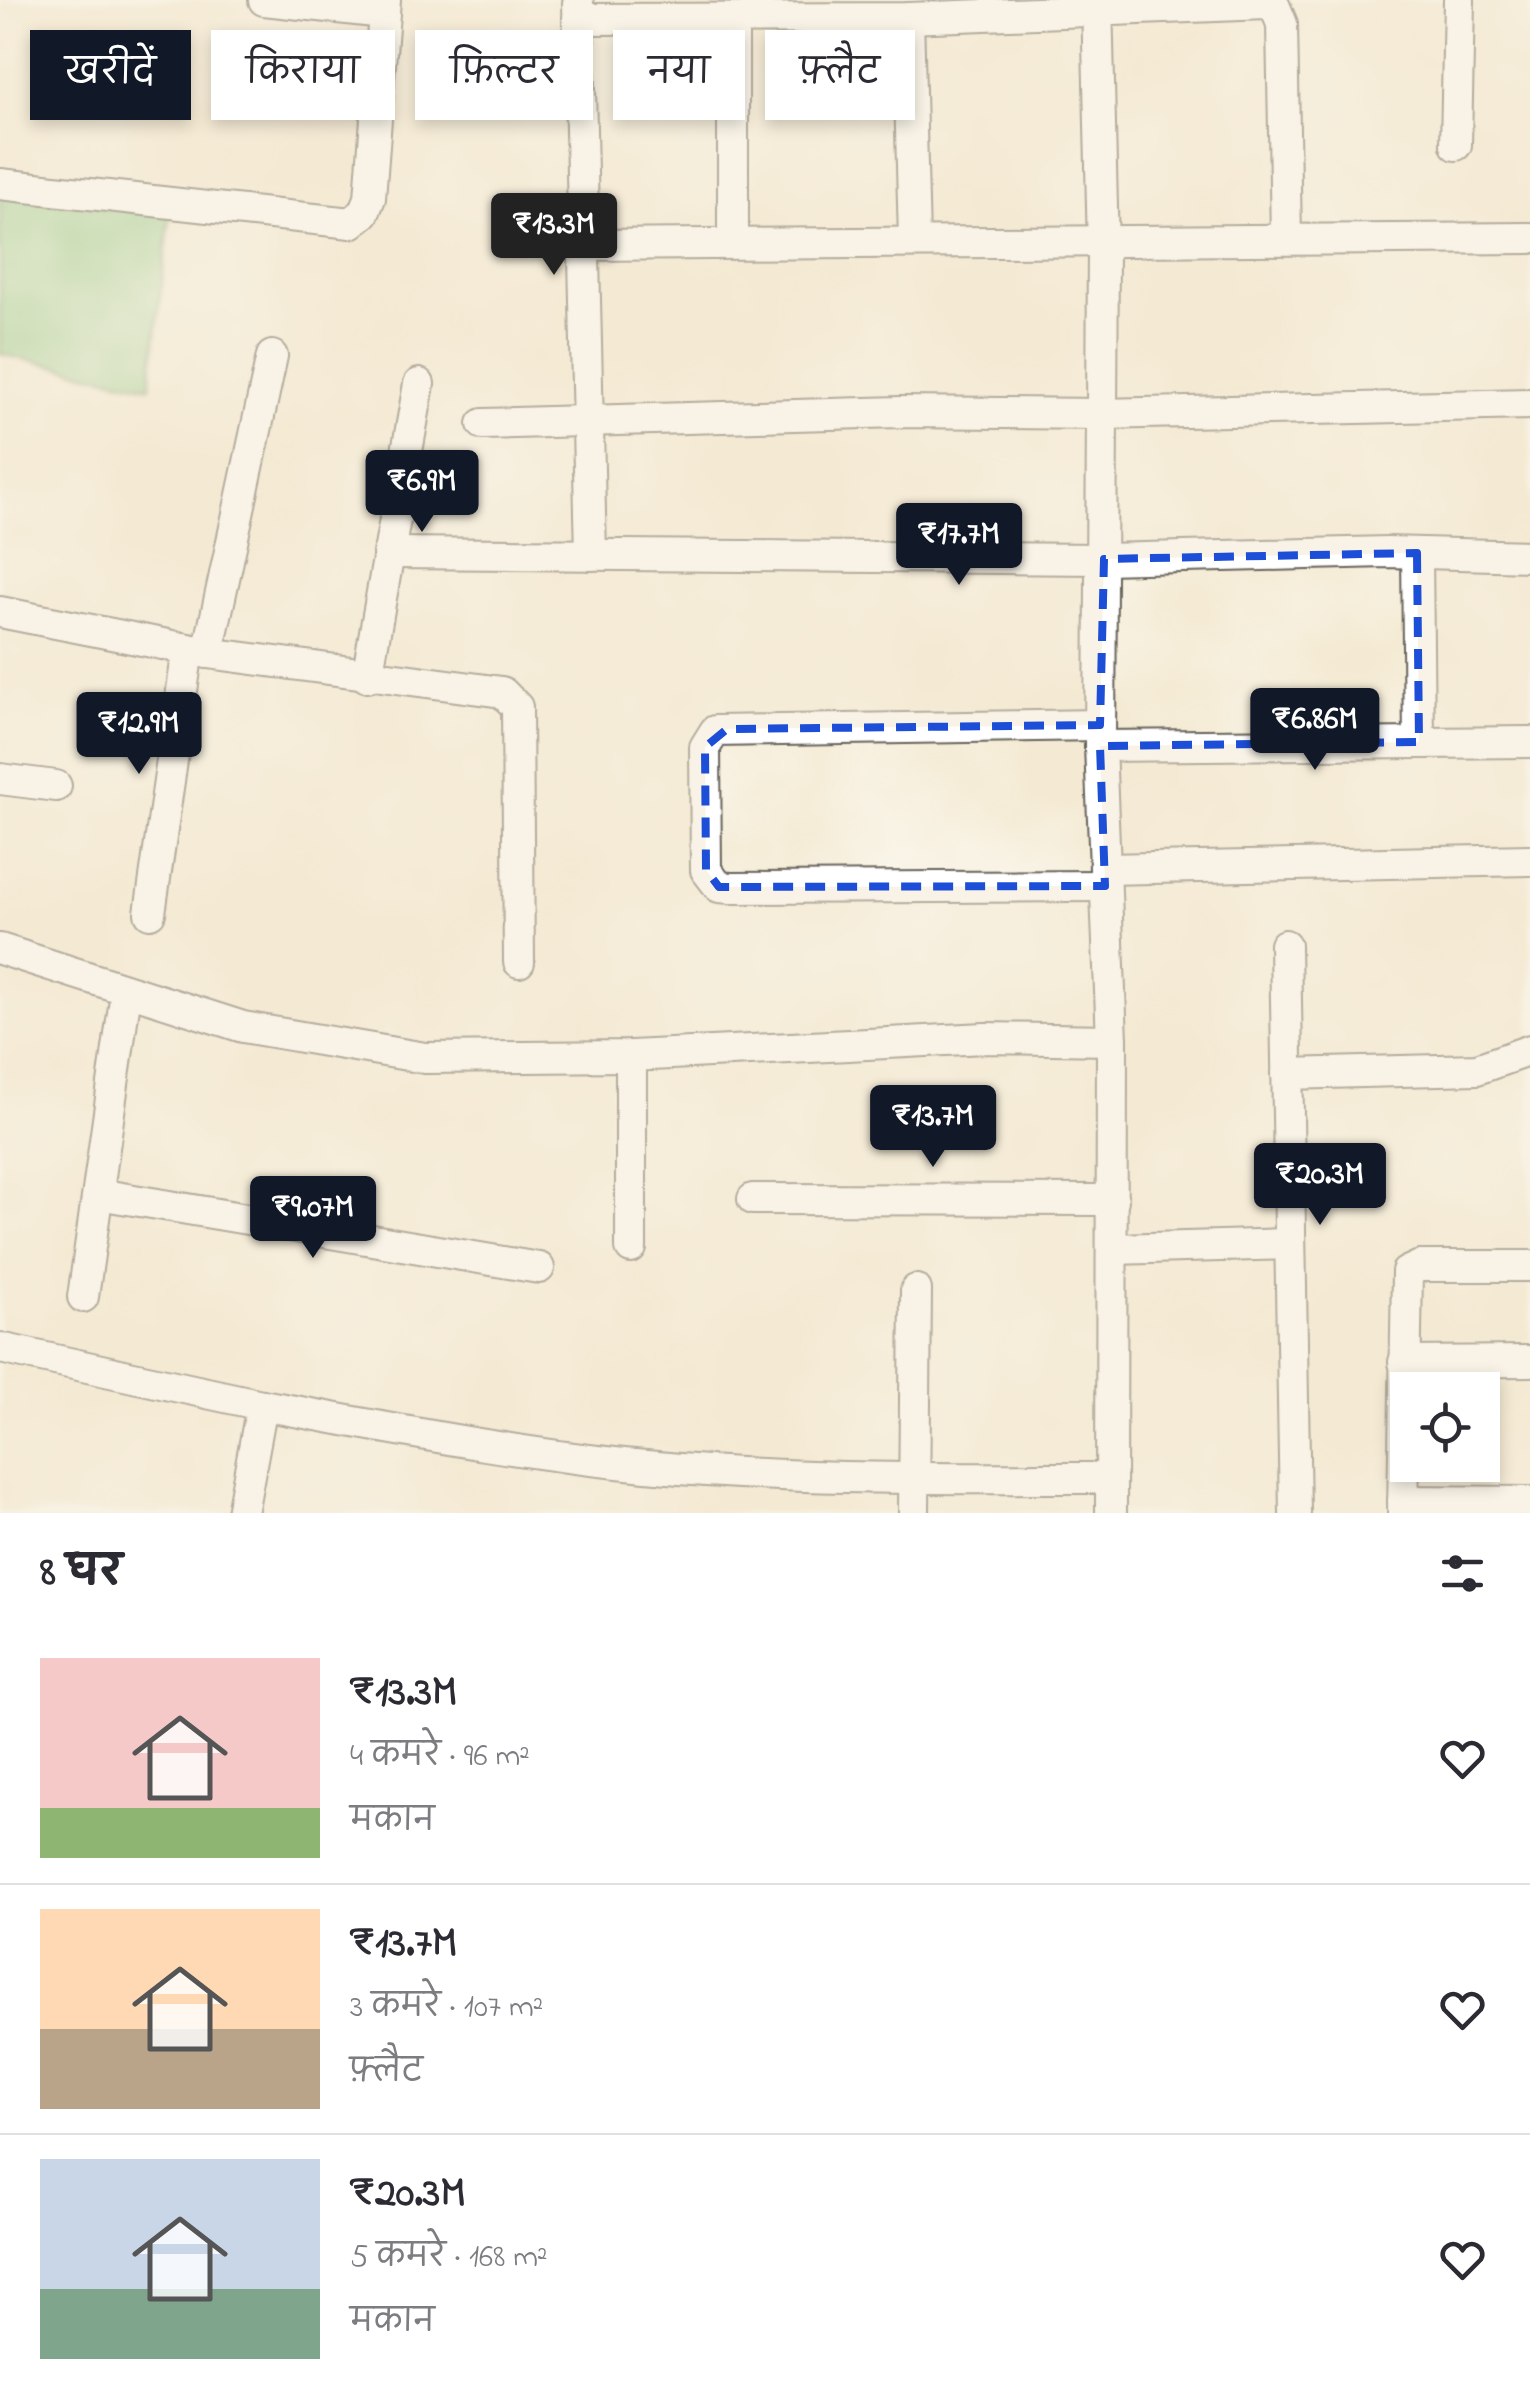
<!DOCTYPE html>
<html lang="hi">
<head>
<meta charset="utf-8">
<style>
  :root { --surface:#fff; --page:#f7f7f7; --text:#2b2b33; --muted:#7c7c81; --line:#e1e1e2; --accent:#111827 }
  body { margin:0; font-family:"Indie Flower","Playpen Sans Deva",sans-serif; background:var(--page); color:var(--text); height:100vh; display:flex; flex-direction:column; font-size:38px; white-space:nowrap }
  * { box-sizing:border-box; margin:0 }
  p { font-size:32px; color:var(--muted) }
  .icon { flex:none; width:55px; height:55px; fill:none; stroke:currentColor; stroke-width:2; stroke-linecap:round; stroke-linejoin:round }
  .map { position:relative; height:1513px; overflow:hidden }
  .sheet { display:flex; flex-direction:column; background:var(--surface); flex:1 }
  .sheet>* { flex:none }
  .guide { position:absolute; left:30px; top:30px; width:1000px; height:90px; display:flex; gap:20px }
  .buttons { position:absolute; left:1390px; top:1372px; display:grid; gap:20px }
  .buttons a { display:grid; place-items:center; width:110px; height:110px; border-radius:0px; background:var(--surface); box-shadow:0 5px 15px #0003; font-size:50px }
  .price { position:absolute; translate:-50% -85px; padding:0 22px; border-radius:10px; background:var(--accent); color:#fff; font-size:32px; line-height:65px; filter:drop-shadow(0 2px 5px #0008) }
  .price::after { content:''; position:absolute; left:50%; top:60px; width:30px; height:22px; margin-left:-15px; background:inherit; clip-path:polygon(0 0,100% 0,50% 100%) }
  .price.current { background:#222; color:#fff }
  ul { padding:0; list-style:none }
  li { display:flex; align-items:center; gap:30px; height:250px; padding:0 40px }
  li+li { border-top:2px solid var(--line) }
  li span { display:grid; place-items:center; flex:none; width:280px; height:200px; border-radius:0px; color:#555 }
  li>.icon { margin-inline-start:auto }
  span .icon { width:120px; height:120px; fill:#fffc; stroke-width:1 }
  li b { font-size:42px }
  h2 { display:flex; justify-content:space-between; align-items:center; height:120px; padding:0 40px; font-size:42px }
  .pill { padding:0 35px; border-radius:0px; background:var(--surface); box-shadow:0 5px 15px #0003; font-size:35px; line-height:90px }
  .pill.current { background:var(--accent); color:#fff }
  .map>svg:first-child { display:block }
  .green { fill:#87c881; stroke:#52724e; stroke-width:2.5 }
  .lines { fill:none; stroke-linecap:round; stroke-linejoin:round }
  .minor-casing { stroke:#68645c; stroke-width:34 }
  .minor { stroke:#fff; stroke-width:30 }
  .marked { fill:none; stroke:#1d4ed8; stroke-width:8; stroke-dasharray:20 12; stroke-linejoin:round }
</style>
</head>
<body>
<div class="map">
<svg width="1530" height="1513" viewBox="0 0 1530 1513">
  <rect width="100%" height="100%" fill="#fdfcf7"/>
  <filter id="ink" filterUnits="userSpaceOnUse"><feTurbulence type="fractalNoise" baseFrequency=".01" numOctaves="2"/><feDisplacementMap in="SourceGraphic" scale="20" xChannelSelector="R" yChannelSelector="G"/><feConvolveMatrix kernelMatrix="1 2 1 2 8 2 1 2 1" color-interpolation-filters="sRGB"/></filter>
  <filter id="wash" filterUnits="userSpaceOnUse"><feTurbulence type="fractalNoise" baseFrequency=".0048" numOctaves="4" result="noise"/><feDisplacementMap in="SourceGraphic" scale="40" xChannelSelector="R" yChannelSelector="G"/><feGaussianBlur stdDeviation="2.25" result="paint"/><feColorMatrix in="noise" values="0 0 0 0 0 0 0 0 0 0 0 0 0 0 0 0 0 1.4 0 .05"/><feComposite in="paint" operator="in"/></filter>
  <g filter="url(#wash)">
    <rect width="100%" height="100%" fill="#f4ead3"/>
    <polygon class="green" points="0,195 170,215 150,387 0,354"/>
  </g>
  <g filter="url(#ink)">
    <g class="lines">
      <g class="minor-casing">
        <g id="minor">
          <polyline points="264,0 384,13 385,0"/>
          <polyline points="1097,0 1103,249 1100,746 1112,1040 1111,1513"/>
          <polyline points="578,3 591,555"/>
          <polyline points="908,18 914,240"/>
          <polyline points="578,19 908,18 1267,4 1275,7 1282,24 1286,238"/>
          <polyline points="1456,145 1459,0"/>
          <polyline points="0,184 351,223 364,213 370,198 384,13"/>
          <polyline points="733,243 733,19"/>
          <polyline points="583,245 1530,238"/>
          <polyline points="483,424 900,412 1101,414 1530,404"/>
          <polyline points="388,553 1104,559 1387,552 1530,556"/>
          <polyline points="1417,553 1419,742"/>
          <polyline points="0,612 208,653 502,692 517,707 519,962"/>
          <polyline points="208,653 272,356"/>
          <polyline points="367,677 419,384"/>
          <polyline points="1100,725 715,731 705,747 706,870 719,887 731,888 1105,886"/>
          <polyline points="1100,746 1530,742"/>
          <polyline points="0,779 56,786"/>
          <polyline points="1105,869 1530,860"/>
          <polyline points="150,913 188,649"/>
          <polyline points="1285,945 1295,1513"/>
          <polyline points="0,949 243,1027 425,1058 631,1056 985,1038 1112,1040"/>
          <polyline points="1287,1074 1477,1069 1530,1050"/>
          <polyline points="98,1194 539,1268"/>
          <polyline points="753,1199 1113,1200"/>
          <polyline points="631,1248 631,1056"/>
          <polyline points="1114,1249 1290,1244"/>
          <polyline points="83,1297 126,992"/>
          <polyline points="0,1348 262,1405 242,1513"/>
          <polyline points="1404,1362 1530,1361"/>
          <path d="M262 1405C389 1428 516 1454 646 1466 800 1481 956 1478 1111 1478"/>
          <polyline points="1403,1501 1530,1502"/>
          <polyline points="914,1513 916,1290"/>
          <polyline points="1403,1513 1407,1272 1420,1266 1530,1266"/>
        </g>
      </g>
      <use href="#minor" class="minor"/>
    </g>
  </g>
  <path d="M0 0H1530V1513H0ZM1417 553 1419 742 1100 746 1105 886 719 887 706 870 705 747 727 729 1100 725 1104 559Z" fill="#f4ead3" fill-opacity=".55" fill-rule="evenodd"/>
  <path class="marked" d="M1417 553 1419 742 1100 746 1105 886 719 887 706 870 705 747 727 729 1100 725 1104 559Z"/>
</svg>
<div class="buttons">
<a><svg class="icon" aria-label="locate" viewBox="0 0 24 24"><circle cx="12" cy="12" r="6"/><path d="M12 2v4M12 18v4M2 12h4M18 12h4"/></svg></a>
</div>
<b class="price current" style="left:554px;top:278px">₹13.3M</b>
<b class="price" style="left:422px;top:535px">₹6.9M</b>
<b class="price" style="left:959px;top:588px">₹17.7M</b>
<b class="price" style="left:1315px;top:773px">₹6.86M</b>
<b class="price" style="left:139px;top:777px">₹12.9M</b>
<b class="price" style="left:933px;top:1170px">₹13.7M</b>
<b class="price" style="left:1320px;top:1228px">₹20.3M</b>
<b class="price" style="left:313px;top:1261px">₹9.07M</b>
<div class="guide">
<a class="pill current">खरीदें</a>
<a class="pill">किराया</a>
<a class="pill">फ़िल्टर</a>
<a class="pill">नया</a>
<a class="pill">फ़्लैट</a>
</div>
</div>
<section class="sheet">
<h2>8 घर<svg class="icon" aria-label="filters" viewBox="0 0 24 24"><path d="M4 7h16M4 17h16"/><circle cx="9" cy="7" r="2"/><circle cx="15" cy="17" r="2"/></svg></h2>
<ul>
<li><span style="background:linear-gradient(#f6c9c9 75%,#8fb573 0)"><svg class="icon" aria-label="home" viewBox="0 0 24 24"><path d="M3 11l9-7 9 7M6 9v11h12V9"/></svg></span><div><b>₹13.3M</b><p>4 कमरे · 96 m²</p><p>मकान</p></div><svg class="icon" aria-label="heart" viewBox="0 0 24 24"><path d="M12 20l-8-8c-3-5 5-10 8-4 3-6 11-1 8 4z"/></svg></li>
<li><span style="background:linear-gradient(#ffd9b3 60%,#b9a48a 0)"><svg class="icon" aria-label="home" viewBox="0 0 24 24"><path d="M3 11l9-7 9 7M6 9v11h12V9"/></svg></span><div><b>₹13.7M</b><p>3 कमरे · 107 m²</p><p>फ़्लैट</p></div><svg class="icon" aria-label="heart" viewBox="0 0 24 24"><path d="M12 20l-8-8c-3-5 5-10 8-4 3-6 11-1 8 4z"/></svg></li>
<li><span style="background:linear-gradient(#c9d6e8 65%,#7fa58c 0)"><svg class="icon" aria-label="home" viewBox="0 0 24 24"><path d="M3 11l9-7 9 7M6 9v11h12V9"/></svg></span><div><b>₹20.3M</b><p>5 कमरे · 168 m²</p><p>मकान</p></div><svg class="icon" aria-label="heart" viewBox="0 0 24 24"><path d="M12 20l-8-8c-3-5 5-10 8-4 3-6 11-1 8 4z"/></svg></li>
</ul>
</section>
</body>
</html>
